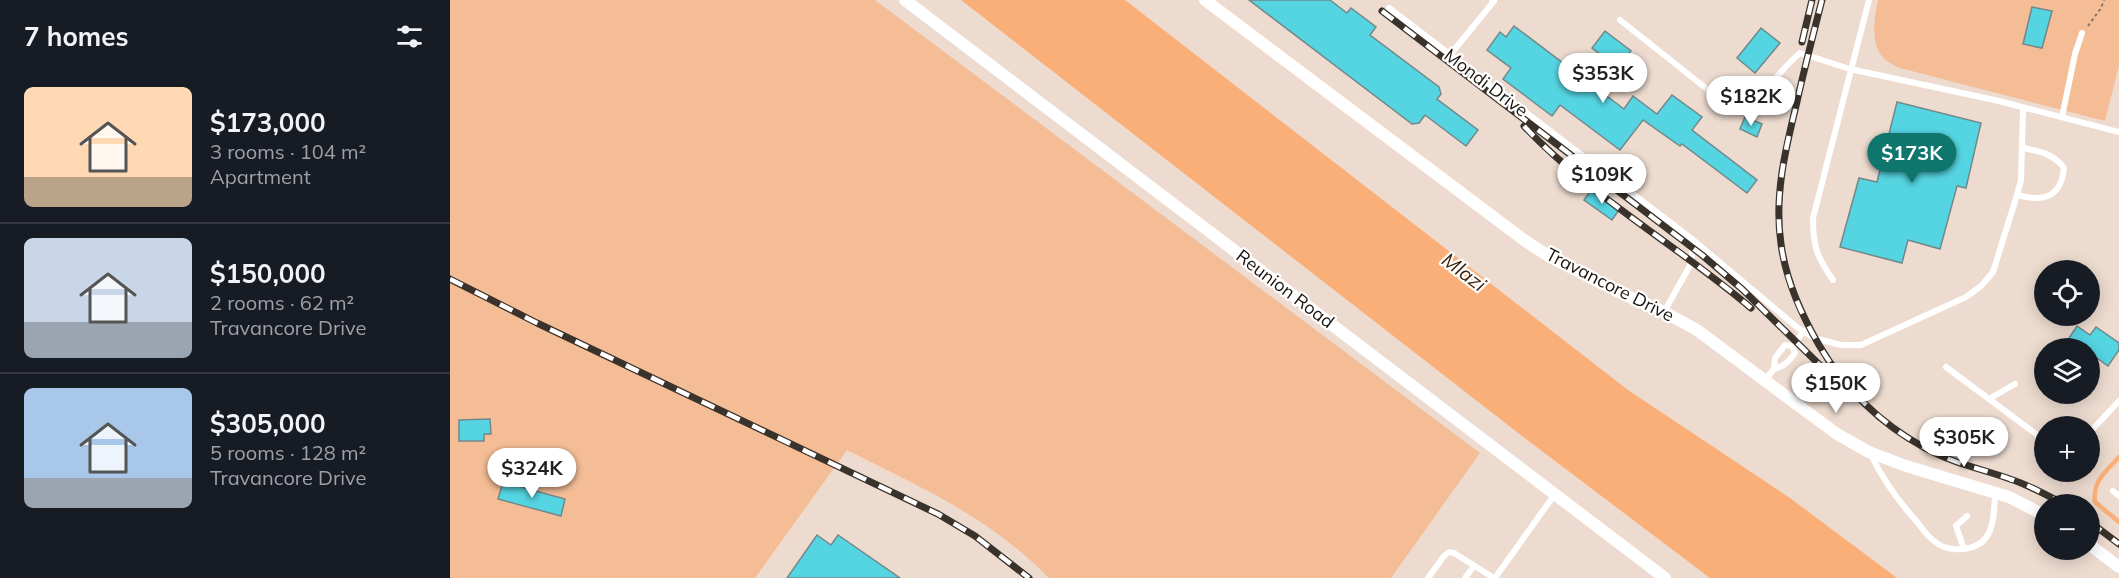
<!DOCTYPE html>
<html lang="en">
<head>
<meta charset="utf-8">
<style>
  :root { --surface:#171b24; --page:#20242c; --text:#f1f3f6; --muted:#9ea1a6; --line:#363941; --accent:#0f766e }
  body { margin:0; font-family:Mulish,sans-serif; background:var(--page); color:var(--text); height:100vh; display:flex; flex-direction:column; font-size:22px; white-space:nowrap }
  * { box-sizing:border-box; margin:0 }
  p { font-size:20px; color:var(--muted) }
  .icon { flex:none; width:33px; height:33px; fill:none; stroke:currentColor; stroke-width:2; stroke-linecap:round; stroke-linejoin:round }
  .map { position:relative; flex:1; overflow:hidden }
  .sheet { display:flex; flex-direction:column; background:var(--surface); width:450px }
  .sheet>* { flex:none }
  .buttons { position:absolute; left:1584px; top:260px; display:grid; gap:12px }
  .buttons a { display:grid; place-items:center; width:66px; height:66px; border-radius:50%; background:var(--surface); box-shadow:0 3px 15px #0003; font-size:30px }
  .price { position:absolute; translate:-50% -51px; padding:0 14px; border-radius:21px; background:#fff; color:#222; font-size:20px; line-height:39px; filter:drop-shadow(0 2px 3px #0008) }
  .price::after { content:''; position:absolute; left:50%; top:36px; width:18px; height:14px; margin-left:-9px; background:inherit; clip-path:polygon(0 0,100% 0,50% 100%) }
  .price.selected { background:var(--accent); color:#fff }
  ul { padding:0; list-style:none }
  li { display:flex; align-items:center; gap:18px; height:150px; padding:0 24px }
  li+li { border-top:2px solid var(--line) }
  li span { display:grid; place-items:center; flex:none; width:168px; height:120px; border-radius:9px; color:#555 }
  li>.icon { margin-inline-start:auto }
  span .icon { width:72px; height:72px; fill:#fffc; stroke-width:1 }
  li b { font-size:26px }
  h2 { display:flex; justify-content:space-between; align-items:center; height:72px; padding:0 24px; font-size:26px }
  main { display:flex; flex:1; min-height:0 }
  .map>svg:first-child { display:block }
  .green { fill:#f4bd96 }
  .water { fill:#faaf78 }
  .lines { fill:none; stroke-linecap:round; stroke-linejoin:round }
  .stream { stroke:#faaf78; stroke-width:4.5 }
  .building { fill:#55d5e2; stroke:#72888a; stroke-width:1.5 }
  .path { stroke:#80746c; stroke-width:2; stroke-dasharray:3 3; stroke-linecap:butt }
  .lane { stroke:#fff; stroke-width:6 }
  .street { stroke:#fff; stroke-width:12 }
  .rail-casing { stroke:#3a332c; stroke-width:7 }
  .rail { stroke:#fff; stroke-width:4.5; stroke-dasharray:14; stroke-linecap:butt }
  .labels { text-anchor:middle; stroke-width:4.5; stroke-linejoin:round; paint-order:stroke }
  .street-label { font-size:18px; fill:#1a140f; stroke:#fff }
  .water-label { font-size:20px; font-style:italic; fill:#41240c; stroke:#fff }
</style>
</head>
<body>
<main>
<section class="sheet">
<h2>7 homes<svg class="icon" aria-label="filters" viewBox="0 0 24 24"><path d="M4 7h16M4 17h16"/><circle cx="9" cy="7" r="2"/><circle cx="15" cy="17" r="2"/></svg></h2>
<ul>
<li><span style="background:linear-gradient(#ffd9b3 75%,#b9a48a 0)"><svg class="icon" aria-label="home" viewBox="0 0 24 24"><path d="M3 11l9-7 9 7M6 9v11h12V9"/></svg></span><div><b>$173,000</b><p>3 rooms · 104 m²</p><p>Apartment</p></div></li>
<li><span style="background:linear-gradient(#c9d6e8 70%,#9aa5b1 0)"><svg class="icon" aria-label="home" viewBox="0 0 24 24"><path d="M3 11l9-7 9 7M6 9v11h12V9"/></svg></span><div><b>$150,000</b><p>2 rooms · 62 m²</p><p>Travancore Drive</p></div></li>
<li><span style="background:linear-gradient(#a9c7e8 75%,#9aa5b1 0)"><svg class="icon" aria-label="home" viewBox="0 0 24 24"><path d="M3 11l9-7 9 7M6 9v11h12V9"/></svg></span><div><b>$305,000</b><p>5 rooms · 128 m²</p><p>Travancore Drive</p></div></li>
</ul>
</section>
<div class="map">
<svg width="1669" height="578" viewBox="0 0 1669 578">
  <rect width="100%" height="100%" fill="#eddbcf"/>
  <g class="green">
    <path d="M0 0H425L1030 453 941 578H599C542 519 469 486 397 450L305 578H0Z"/>
    <path d="M1428 0H1669V65L1655 121 1450 68C1446 66 1441 64 1437 61 1419 47 1424 19 1428 0Z"/>
  </g>
  <polygon class="water" points="511,0 675,0 1178,390 1340,498 1447,578 1260,578 1072,436"/>
  <g class="lines">
    <path class="stream" d="M1669 457C1656 472 1642 481 1645 502L1669 522"/>
  </g>
  <g class="building">
    <polygon points="799,0 880,0 897,13 901,8 926,27 920,35 989,87 991,94 987,99 1028,130 1016,146 975,115 969,123 962,124"/>
    <polygon points="1582,7 1602,11 1592,48 1573,44"/>
    <polygon points="1064,26 1174,109 1183,96 1207,114 1222,95 1252,117 1242,130 1307,180 1297,193 1232,144 1230,146 1193,120 1170,150 1110,105 1102,116 1053,79 1061,68 1037,50 1050,32 1056,37"/>
    <polygon points="1311,28 1330,43 1305,73 1287,58"/>
    <polygon points="1155,31 1181,51 1168,68 1142,48"/>
    <polygon points="1447,102 1531,123 1516,188 1507,186 1490,249 1458,240 1452,263 1390,247 1409,178 1427,182"/>
    <polygon points="1295,117 1312,124 1307,137 1290,129"/>
    <polygon points="1141,190 1169,210 1162,220 1134,200"/>
    <polygon points="1627,326 1640,335 1646,327 1669,343 1669,350 1658,366 1640,353 1640,348 1633,348 1619,338"/>
    <polygon points="40,419 41,434 34,434 34,441 9,441 9,420"/>
    <polygon points="53,482 115,499 111,516 48,499"/>
    <polygon points="367,535 381,545 388,535 450,578 337,578"/>
  </g>
  <g class="lines">
    <polyline class="path" points="1638,26 1651,8 1654,0"/>
    <g class="lane">
      <polyline points="939,8 1242,239 1242,262 1214,312"/>
      <path d="M1170 20 1262 93C1307 121 1320 77 1350 53L1400 69 1549 101 1669 132"/>
      <polyline points="1000,55 1044,1 1042,0"/>
      <polyline points="1612,117 1625,54 1632,33"/>
      <path d="M1567 195C1593 202 1611 198 1614 168 1604 154 1589 151 1573 148"/>
      <polyline points="1242,239 1348,328 1364,338 1391,345 1411,345 1516,297 1531,286 1543,272 1567,195 1571,180 1573,109"/>
      <path d="M1383 280C1367 257 1363 247 1363 218L1419 0"/>
      <polyline points="1342,346 1354,331"/>
      <polyline points="1496,367 1594,440"/>
      <path d="M1315 380 1324 369 1325 358 1335 345 1342 346 1345 353C1338 362 1335 366 1324 369"/>
      <polyline points="1539,399 1565,384"/>
      <polyline points="1640,432 1669,401"/>
      <path d="M1421 455C1433 480 1449 502 1468 523 1472 528 1477 536 1483 540 1491 548 1501 550 1512 549 1544 547 1544 519 1545 493"/>
      <polyline points="1663,491 1669,496"/>
      <polyline points="1514,549 1506,526 1517,516"/>
      <polyline points="978,578 994,556 999,552 1004,553 1044,578"/>
      <polyline points="1015,578 1024,566"/>
      <polyline points="1045,578 1105,494"/>
    </g>
    <g class="street">
      <polyline points="455,0 1215,578"/>
      <polyline points="755,0 1074,240 1100,257 1175,295 1214,312 1247,330 1387,434 1419,452 1456,466 1559,497 1594,515"/>
      <polyline points="1640,545 1669,567"/>
    </g>
    <g class="rail-casing">
      <g id="rail">
        <path d="M1372 0C1363 35 1354 70 1346 106 1335 151 1324 197 1331 244 1336 281 1351 314 1369 345 1394 388 1431 424 1475 448 1502 463 1532 469 1560 479 1579 485 1596 495 1614 504"/>
        <polyline points="932,11 1252,255 1292,289 1381,376"/>
        <polyline points="1352,42 1362,0"/>
        <path d="M1074 126C1141 197 1227 245 1301 308"/>
        <polyline points="0,279 87,323 488,514 525,536 579,578"/>
        <polyline points="1640,522 1669,544"/>
      </g>
    </g>
    <use href="#rail" class="rail"/>
  </g>
  <g class="labels">
    <g class="street-label">
      <text transform="translate(1036 83) rotate(37)" y="6">Mondi Drive</text>
      <text transform="translate(1160 285) rotate(27)" y="6">Travancore Drive</text>
      <text transform="translate(835 289) rotate(37)" y="6">Reunion Road</text>
    </g>
    <g class="water-label">
      <text transform="translate(1014 272) rotate(37)" y="7">Mlazi</text>
    </g>
  </g>
</svg>
<div class="buttons">
<a><svg class="icon" aria-label="locate" viewBox="0 0 24 24"><circle cx="12" cy="12" r="6"/><path d="M12 2v4M12 18v4M2 12h4M18 12h4"/></svg></a>
<a><svg class="icon" aria-label="layers" viewBox="0 0 24 24"><path d="M12 4l9 5-9 5-9-5zM3 14l9 5 9-5"/></svg></a>
<a>+</a>
<a>−</a>
</div>
<b class="price" style="left:1153px;top:104px">$353K</b>
<b class="price" style="left:1301px;top:127px">$182K</b>
<b class="price selected" style="left:1462px;top:184px">$173K</b>
<b class="price" style="left:1152px;top:205px">$109K</b>
<b class="price" style="left:1386px;top:414px">$150K</b>
<b class="price" style="left:1514px;top:468px">$305K</b>
<b class="price" style="left:82px;top:499px">$324K</b>
</div>
</main>
</body>
</html>
